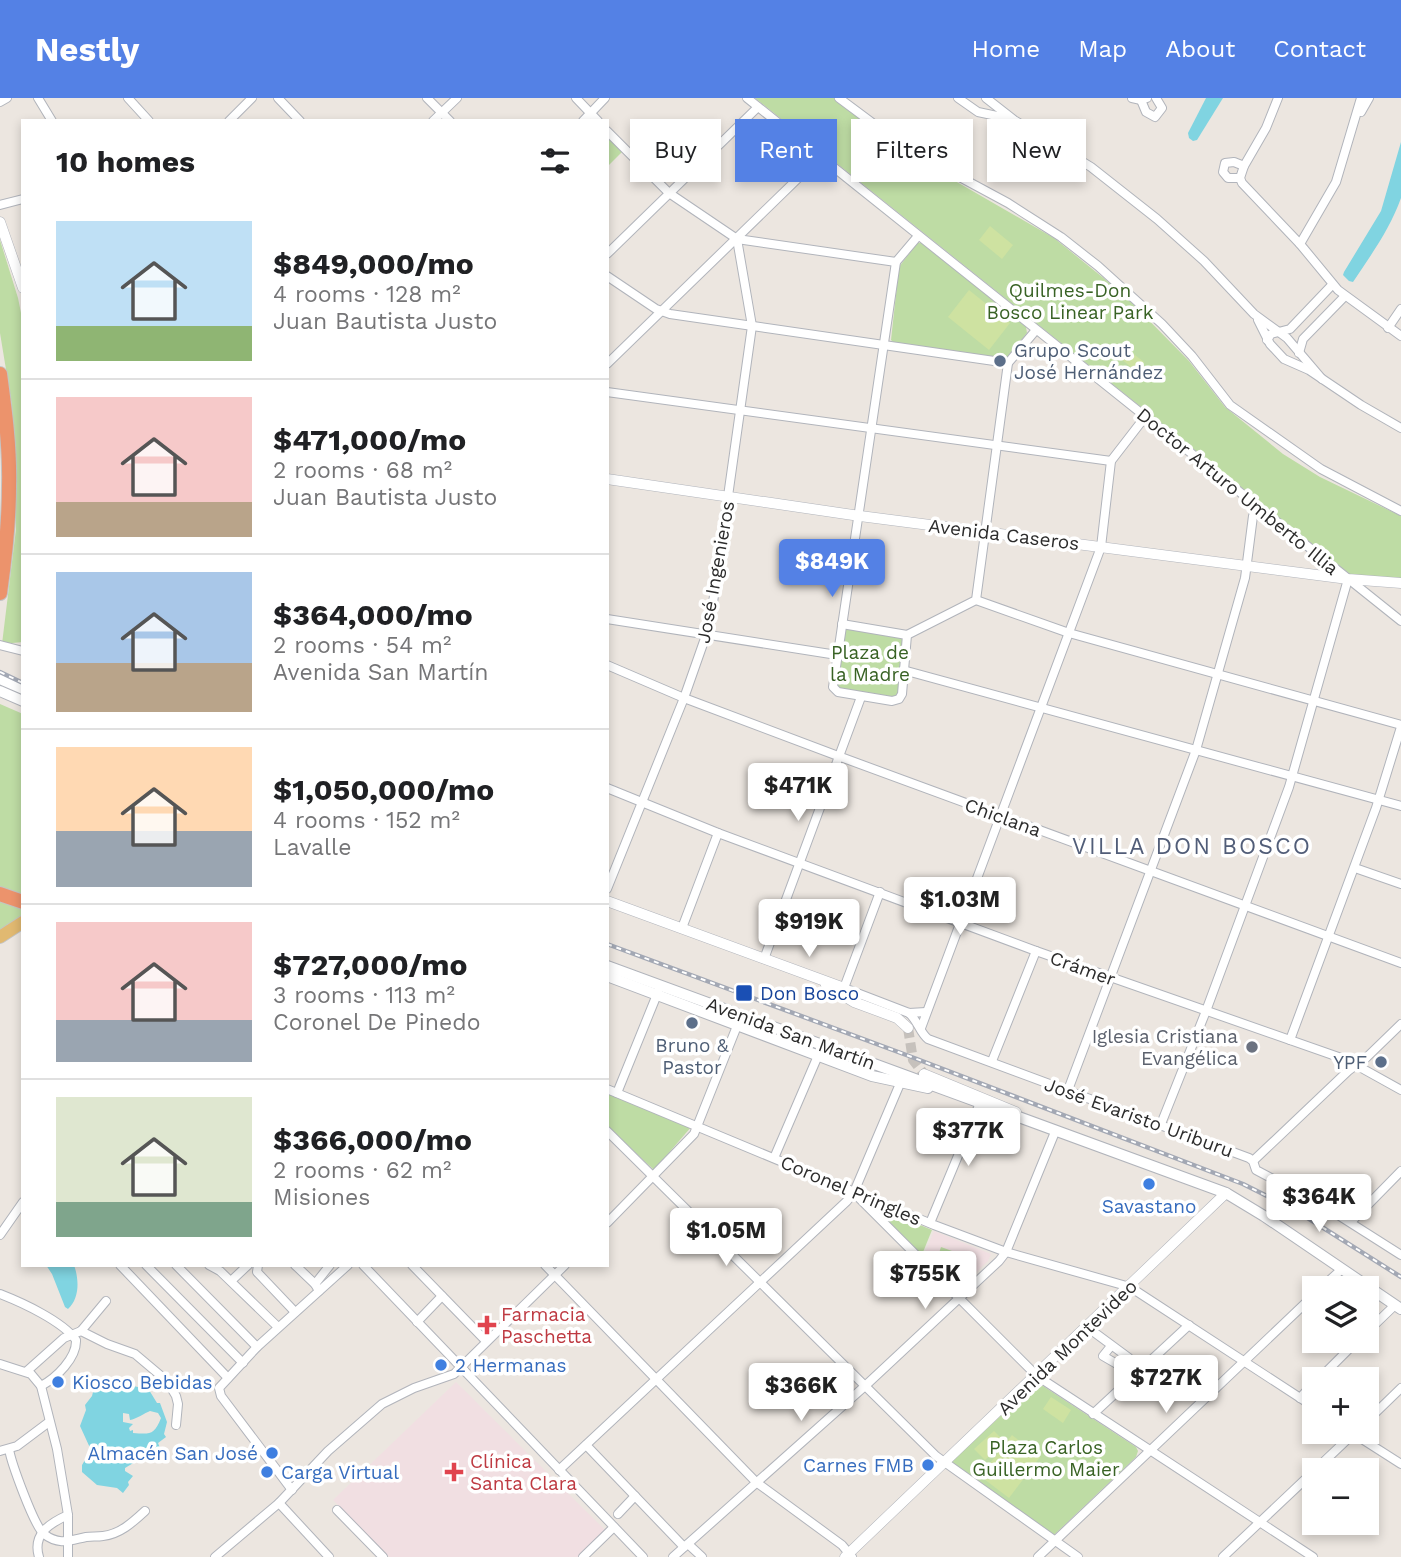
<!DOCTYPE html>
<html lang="en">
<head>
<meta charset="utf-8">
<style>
  :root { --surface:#fff; --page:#f2f2f2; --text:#202124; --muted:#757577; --line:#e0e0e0; --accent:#5481e5 }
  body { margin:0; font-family:"Work Sans",sans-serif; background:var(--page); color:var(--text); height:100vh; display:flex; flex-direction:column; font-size:26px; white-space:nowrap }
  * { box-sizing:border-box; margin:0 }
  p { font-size:23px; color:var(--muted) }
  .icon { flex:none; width:38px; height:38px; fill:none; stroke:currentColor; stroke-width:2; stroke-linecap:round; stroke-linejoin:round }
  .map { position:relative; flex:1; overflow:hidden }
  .drawer { position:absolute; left:21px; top:21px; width:588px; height:1148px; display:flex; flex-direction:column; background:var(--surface); border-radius:0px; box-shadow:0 4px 10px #0003 }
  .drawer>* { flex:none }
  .hud { position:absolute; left:630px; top:21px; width:665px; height:63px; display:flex; gap:14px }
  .controls { position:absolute; left:1302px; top:1178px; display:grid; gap:14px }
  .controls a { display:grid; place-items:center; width:77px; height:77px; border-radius:0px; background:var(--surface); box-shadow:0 4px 10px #0003; font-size:35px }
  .price { position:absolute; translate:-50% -60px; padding:0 16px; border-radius:7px; background:#fff; color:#222; font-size:23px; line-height:46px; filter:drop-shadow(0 2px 4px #0008) }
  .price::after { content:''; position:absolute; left:50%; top:42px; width:21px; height:16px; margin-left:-10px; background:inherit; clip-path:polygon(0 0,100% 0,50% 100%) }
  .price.on { background:var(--accent); color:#fff }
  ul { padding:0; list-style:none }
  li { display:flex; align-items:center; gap:21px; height:175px; padding:0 35px }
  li+li { border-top:2px solid var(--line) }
  li span { display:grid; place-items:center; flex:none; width:196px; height:140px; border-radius:0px; color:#555 }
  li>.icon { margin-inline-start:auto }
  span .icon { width:84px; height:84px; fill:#fffc; stroke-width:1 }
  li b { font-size:30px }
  h2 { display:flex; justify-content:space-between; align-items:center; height:84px; padding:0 35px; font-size:30px }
  .pill { padding:0 24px; border-radius:0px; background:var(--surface); box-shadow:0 4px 10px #0003; font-size:24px; line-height:63px }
  .pill.on { background:var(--accent); color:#fff }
  header { display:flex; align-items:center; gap:42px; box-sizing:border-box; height:98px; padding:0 35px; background:var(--accent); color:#fff }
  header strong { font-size:33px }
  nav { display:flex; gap:38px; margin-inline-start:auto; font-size:24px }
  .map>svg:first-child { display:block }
  .medical { fill:#f1dfe2 }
  .green { fill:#bedca4 }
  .pitch { fill:#cee2a1 }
  .water { fill:#80d4e1; fill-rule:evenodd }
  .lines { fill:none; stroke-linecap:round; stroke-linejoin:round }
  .tertiary-tunnel { stroke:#c6c1bc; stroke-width:10; stroke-dasharray:10 5; stroke-linecap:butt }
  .minor-casing { stroke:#b1b4bb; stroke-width:10 }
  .tertiary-casing { stroke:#b1b4bb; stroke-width:11 }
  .secondary-casing { stroke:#b1b4bb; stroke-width:12 }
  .primary-casing { stroke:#c4c4c4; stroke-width:14 }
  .motorway-casing { stroke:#c4c4c4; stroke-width:16 }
  .minor { stroke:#fff; stroke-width:8 }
  .tertiary { stroke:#fff; stroke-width:10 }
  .secondary { stroke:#fff; stroke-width:10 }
  .primary { stroke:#e1b971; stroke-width:12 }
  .motorway { stroke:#ec936c; stroke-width:14 }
  .rail-casing { stroke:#a3a8b4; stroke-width:4.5 }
  .rail { stroke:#fff; stroke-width:2; stroke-dasharray:5; stroke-linecap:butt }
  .service-dot { fill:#5c6f8a; stroke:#fff; stroke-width:2.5 }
  .transit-dot { fill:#1a4fb4; stroke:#fff; stroke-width:2.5 }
  .worship-dot { fill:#6b7280; stroke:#fff; stroke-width:2.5 }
  .shop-dot { fill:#3f7fe0; stroke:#fff; stroke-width:2.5 }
  .health-dot { fill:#e0444e; stroke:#fff; stroke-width:2.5 }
  .labels { text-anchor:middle; stroke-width:7; stroke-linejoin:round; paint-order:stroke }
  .park-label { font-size:19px; fill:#386224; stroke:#fff }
  .service-label { font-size:19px; fill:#4e5e75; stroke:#fff; text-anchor:start }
  .street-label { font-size:19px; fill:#2c2c2c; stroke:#fff }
  .transit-label { font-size:19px; fill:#164399; stroke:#fff; text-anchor:start }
  .worship-label { font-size:19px; fill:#5b616d; stroke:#fff; text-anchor:end }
  .shop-label { font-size:19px; fill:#366cbe; stroke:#fff; text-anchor:start }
  .health-label { font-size:19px; fill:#be3a42; stroke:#fff; text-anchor:start }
  .quarter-label { font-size:23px; letter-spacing:2px; fill:#515d78; stroke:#fff }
</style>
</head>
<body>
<header>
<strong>Nestly</strong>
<nav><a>Home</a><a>Map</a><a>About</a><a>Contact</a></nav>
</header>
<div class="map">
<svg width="1401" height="1459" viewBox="0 0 1401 1459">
  <rect width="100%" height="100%" fill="#ece6e0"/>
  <g class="medical">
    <polygon points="934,1133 991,1156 988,1163 961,1189 955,1189 924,1157"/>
    <polygon points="456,1284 606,1433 579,1459 389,1459 333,1402"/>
  </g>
  <g class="green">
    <polygon points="755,0 835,0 924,65 1054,140 1122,195 1189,263 1225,309 1283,356 1320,379 1401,418 1401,481 1351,477"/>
    <polygon points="607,37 623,53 607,69"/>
    <polygon points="0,142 18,200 23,225 23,544 2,546 16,431 12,308 0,235"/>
    <polygon points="917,145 923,145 1026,229 1027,235 1006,261 894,245 891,242 899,169"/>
    <polygon points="842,526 907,537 899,601 835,592"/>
    <polygon points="0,606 23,616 23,800 0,792"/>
    <polygon points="0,800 23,807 23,821 0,835"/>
    <polygon points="607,995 692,1028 654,1072 607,1028"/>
    <polygon points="865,1104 932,1132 921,1159"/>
    <polygon points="941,1149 963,1157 957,1172 973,1178 961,1189 955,1189 937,1170 943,1157 939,1155"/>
    <polygon points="1037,1284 1136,1349 1138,1353 1136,1359 1054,1437 954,1367 952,1363"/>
  </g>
  <g class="pitch">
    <polygon points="990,128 1013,147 1002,161 979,142"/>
    <polygon points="969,192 1010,225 989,252 948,219"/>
    <polygon points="1122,247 1144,264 1137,274 1115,256"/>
    <polygon points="1051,1299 1071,1312 1063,1325 1043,1311"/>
    <polygon points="994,1333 1005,1344 985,1362 974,1351"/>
    <polygon points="1012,1337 1040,1359 1009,1400 980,1378"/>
  </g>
  <g class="water">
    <polygon points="1206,0 1223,0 1197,42 1193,43 1189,40 1188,35"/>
    <path d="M1401 44V100C1390 131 1371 157 1353 184L1349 183 1343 177 1344 174 1381 113Z"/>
    <path d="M46 1167H74C79 1181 80 1200 68 1211L65 1209 52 1176Z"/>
    <path d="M126 1278 133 1288 143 1290 146 1287 157 1305H160L167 1324 164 1336 166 1339 158 1345 160 1350 155 1356H152L149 1350 148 1355 142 1356 144 1362 140 1361 125 1370V1373L133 1378 128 1384 129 1387 123 1395 117 1390 97 1387 82 1374V1367L91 1352 80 1328 86 1312 85 1307 92 1298 93 1294 100 1291 106 1284H122ZM150 1313 158 1315 161 1320C154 1338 149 1336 133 1335V1332L130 1333 129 1330 133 1326 123 1324V1315L129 1316 130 1322C136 1321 145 1315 150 1313Z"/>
  </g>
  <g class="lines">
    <polyline class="tertiary-tunnel" points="908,930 913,962 924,976"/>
    <g class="minor-casing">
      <g id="minor">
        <polyline points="38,0 52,23"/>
        <polyline points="128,0 149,23"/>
        <polyline points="278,0 300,23"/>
        <polyline points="427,0 450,23"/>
        <polyline points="576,0 598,23"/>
        <polyline points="747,0 1401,523"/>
        <polyline points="839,0 906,50 1008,105 1061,139 1098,168 1162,226 1192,258 1230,307 1321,371 1401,413"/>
        <polyline points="958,0 978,14 1011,21"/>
        <polyline points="986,0 1014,22 1091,69 1157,121 1204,163 1254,216 1287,240 1322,281"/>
        <polyline points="1132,0 1141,2 1147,0"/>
        <polyline points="1278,0 1266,30 1244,68 1240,80 1242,85 1300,146 1338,192 1401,238"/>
        <polyline points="1141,2 1146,14 1155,19 1162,10 1156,0"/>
        <polyline points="0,4 7,0"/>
        <polyline points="1361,14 1369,0"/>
        <polyline points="229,23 252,0"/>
        <polyline points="433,23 457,0"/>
        <polyline points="583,23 605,0"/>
        <polyline points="607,33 669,95 737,141 896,164"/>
        <polyline points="1240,80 1228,80 1223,74 1225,65 1234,64 1244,68"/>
        <polyline points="0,107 23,101"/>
        <polyline points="918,138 896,164 833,589 838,594 892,603 899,601 902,596 907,537 976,502 1008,265 1036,232"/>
        <polyline points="1300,146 1336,84 1361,0"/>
        <polyline points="607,156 758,9"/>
        <polyline points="607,178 656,211 670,216 1008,265"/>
        <polyline points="1258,222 1270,246 1284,261 1309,272 1361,307 1401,330"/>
        <polyline points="1388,230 1401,211"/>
        <polyline points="1267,242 1271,236 1290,231 1332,187"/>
        <polyline points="1299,255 1303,241 1345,198"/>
        <polyline points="607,266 820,59"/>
        <polyline points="607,294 1111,363"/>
        <polyline points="976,502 1069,535 1401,627"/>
        <polyline points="607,521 837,557"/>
        <polyline points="842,526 907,537"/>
        <polyline points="0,547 23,553"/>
        <polyline points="607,567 684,600 838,658 1401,865"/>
        <polyline points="903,572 1401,708"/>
        <polyline points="607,690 718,735 1036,853 1347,962 1401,992"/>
        <polyline points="1355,770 1401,786"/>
        <polyline points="607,791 684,600 710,526 752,228 737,141"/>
        <polyline points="880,794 844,890 909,915 926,914"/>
        <polyline points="682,830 718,735"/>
        <polyline points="764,861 861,599"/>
        <path d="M909 915C918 923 920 935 928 941L1249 1060 1253 1063 1256 1072 1324 1108 1401 1157"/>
        <polyline points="921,930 1101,449 1111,363 1145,319"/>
        <polyline points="1290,942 1376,710 1401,629"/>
        <polyline points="992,963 1036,853"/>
        <polyline points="607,991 934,1127 1006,1154 1130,1189 1314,1309"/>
        <polyline points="1068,992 1196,652 1245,480 1253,418 1257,409"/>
        <polyline points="617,995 658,894"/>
        <polyline points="1161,1026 1206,913 1289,689 1348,481"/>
        <polyline points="607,1033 936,1358 1078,1459"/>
        <polyline points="774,1060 820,953"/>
        <polyline points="1253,1063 1348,973 1367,959 1401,926"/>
        <polyline points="856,1097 1037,1278 1313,1459"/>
        <polyline points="1351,1124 1401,1073"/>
        <polyline points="607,1125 694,1036 739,923"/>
        <polyline points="930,1125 980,1005"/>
        <polyline points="0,1137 23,1104"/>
        <polyline points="120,1167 228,1280"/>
        <polyline points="146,1167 243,1265"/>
        <polyline points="176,1167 257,1249"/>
        <polyline points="209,1167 220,1173 278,1229"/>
        <polyline points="258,1167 257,1174 295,1214"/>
        <polyline points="295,1167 315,1186"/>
        <polyline points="363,1167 643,1459"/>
        <polyline points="412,1167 486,1243"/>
        <polyline points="545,1167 756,1384 842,1447 852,1459"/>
        <polyline points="231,1183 248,1167"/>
        <polyline points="1321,1190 1342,1171"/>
        <polyline points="319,1193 315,1186 330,1167"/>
        <path d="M0 1196C23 1205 62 1223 76 1242 77 1260 56 1280 41 1288"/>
        <polyline points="417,1224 442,1198"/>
        <polyline points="1087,1229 1129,1260 1122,1269 1103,1258 1111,1248"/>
        <polyline points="81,1233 107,1246 135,1256 167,1283 176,1298 178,1306 176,1327"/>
        <polyline points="1367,1234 1395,1207"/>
        <polyline points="0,1266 31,1276 41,1288 57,1351 68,1417 68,1459"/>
        <polyline points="27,1273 64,1240 81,1233 106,1203"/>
        <polyline points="1319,1281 1358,1242"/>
        <polyline points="1300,1300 1314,1285"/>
        <polyline points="1093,1316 1189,1227"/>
        <polyline points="1367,1323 1401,1290"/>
        <polyline points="1351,1334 1401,1366"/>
        <polyline points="586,1347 684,1449"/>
        <path d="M9 1351C11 1364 34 1428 44 1436 59 1448 71 1442 86 1439 91 1438 97 1439 103 1438 120 1436 132 1425 145 1413"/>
        <polyline points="0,1353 17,1348 49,1324"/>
        <polyline points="559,1372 847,1103 854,1094 902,981"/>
        <polyline points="1315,1372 1355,1334"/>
        <polyline points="292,1392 221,1298 219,1290 257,1249 348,1167"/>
        <polyline points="279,1405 329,1459"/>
        <polyline points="337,1412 383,1459"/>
        <polyline points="618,1416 635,1398"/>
        <polyline points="688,1446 702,1459"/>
        <path d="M39 1459C32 1436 50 1425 68 1417"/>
        <polyline points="215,1459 279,1405 328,1353 382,1306 414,1290 454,1276 565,1167"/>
        <polyline points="583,1459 614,1429"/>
        <polyline points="673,1459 865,1288 999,1163 1006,1154 1055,1034"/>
        <polyline points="1038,1459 1314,1197"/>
        <polyline points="1223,1459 1314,1373"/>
      </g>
    </g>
    <g class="tertiary-casing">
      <g id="tertiary">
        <polyline points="0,124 23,190"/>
        <polyline points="607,381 860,418 1348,481 1401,485"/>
        <polyline points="607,803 844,890"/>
        <polyline points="826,887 854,904 897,920 908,930"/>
        <polyline points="924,976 1016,1014"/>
        <polyline points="845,1459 1226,1095"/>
      </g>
    </g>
    <g class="secondary-casing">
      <g id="secondary">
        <polyline points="0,581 23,591"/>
        <polyline points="0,593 23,603"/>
        <polyline points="607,868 1226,1095 1264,1118 1401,1211"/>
        <polyline points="607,878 872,978 928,990"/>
      </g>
    </g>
    <g class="primary-casing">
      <polyline id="primary" points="0,839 23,824"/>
    </g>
    <g class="motorway-casing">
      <g id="motorway">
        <path d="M0 276C5 313 10 350 9 388 9 424 5 460 0 495"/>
        <polyline points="0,796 23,804"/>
      </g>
    </g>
    <use href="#minor" class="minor"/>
    <use href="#tertiary" class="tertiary"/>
    <use href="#secondary" class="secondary"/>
    <use href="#primary" class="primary"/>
    <use href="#motorway" class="motorway"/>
    <g class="rail-casing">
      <g id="rail">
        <polyline points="0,574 23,585"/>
        <polyline points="607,846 909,958 1243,1086 1295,1112 1401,1179"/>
      </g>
    </g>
    <use href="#rail" class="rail"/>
  </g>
  <g class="service-dot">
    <circle cx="1000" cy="263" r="7"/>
    <circle cx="692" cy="925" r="7"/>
    <circle cx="1381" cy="964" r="7"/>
  </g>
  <rect class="transit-dot" x="735" y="886" width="18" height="18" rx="3.5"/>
  <circle class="worship-dot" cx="1252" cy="949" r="7"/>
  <g class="shop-dot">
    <circle cx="1149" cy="1086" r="7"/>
    <circle cx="441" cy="1267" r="7"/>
    <circle cx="58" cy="1284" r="7"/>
    <circle cx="272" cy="1355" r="7"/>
    <circle cx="928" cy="1367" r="7"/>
    <circle cx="267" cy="1374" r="7"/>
  </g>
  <g class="health-dot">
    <path d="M483.5 1216.5h7v7h7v7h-7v7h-7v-7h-7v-7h7z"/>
    <path d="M450.5 1363.5h7v7h7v7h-7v7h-7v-7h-7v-7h7z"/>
  </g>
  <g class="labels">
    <g class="park-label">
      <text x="1070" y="199">Quilmes-Don<tspan x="1070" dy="22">Bosco Linear Park</tspan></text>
      <text x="870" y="561">Plaza de<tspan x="870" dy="22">la Madre</tspan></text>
      <text x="1046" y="1356">Plaza Carlos<tspan x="1046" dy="22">Guillermo Maier</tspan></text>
    </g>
    <g class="service-label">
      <text x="1014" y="259">Grupo Scout<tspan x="1014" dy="22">José Hernández</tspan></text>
      <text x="692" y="954" text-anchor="middle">Bruno &amp;<tspan x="692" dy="22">Pastor</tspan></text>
      <text x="1367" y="971" text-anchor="end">YPF</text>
    </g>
    <g class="street-label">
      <text transform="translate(1238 393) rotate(39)" y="7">Doctor Arturo Umberto Illia</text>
      <text transform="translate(1004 436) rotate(7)" y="7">Avenida Caseros</text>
      <text transform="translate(715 474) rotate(-80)" y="7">José Ingenieros</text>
      <text transform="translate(1003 719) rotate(20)" y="7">Chiclana</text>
      <text transform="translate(1083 870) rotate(20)" y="7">Crámer</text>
      <text transform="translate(791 935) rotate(20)" y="7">Avenida San Martín</text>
      <text transform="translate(1139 1019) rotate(20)" y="7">José Evaristo Uriburu</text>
      <text transform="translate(851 1092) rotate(23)" y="7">Coronel Pringles</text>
      <text transform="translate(1067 1249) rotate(-44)" y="7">Avenida Montevideo</text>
    </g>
    <g class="transit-label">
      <text x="760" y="902">Don Bosco</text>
    </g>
    <g class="worship-label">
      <text x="1238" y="945">Iglesia Cristiana<tspan x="1238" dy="22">Evangélica</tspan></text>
    </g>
    <g class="shop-label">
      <text x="1149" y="1115" text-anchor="middle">Savastano</text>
      <text x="455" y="1274">2 Hermanas</text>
      <text x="72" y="1291">Kiosco Bebidas</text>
      <text x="258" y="1362" text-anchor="end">Almacén San José</text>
      <text x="914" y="1374" text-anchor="end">Carnes FMB</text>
      <text x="281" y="1381">Carga Virtual</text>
    </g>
    <g class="health-label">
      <text x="501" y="1223">Farmacia<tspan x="501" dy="22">Paschetta</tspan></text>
      <text x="470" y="1370">Clínica<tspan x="470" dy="22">Santa Clara</tspan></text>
    </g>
    <g class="quarter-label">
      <text x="1192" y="756">VILLA DON BOSCO</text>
    </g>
  </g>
</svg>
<div class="controls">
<a><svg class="icon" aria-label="layers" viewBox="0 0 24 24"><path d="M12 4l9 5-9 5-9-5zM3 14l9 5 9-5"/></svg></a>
<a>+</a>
<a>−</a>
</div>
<b class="price on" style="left:832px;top:501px">$849K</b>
<b class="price" style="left:798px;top:725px">$471K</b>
<b class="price" style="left:960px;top:839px">$1.03M</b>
<b class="price" style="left:809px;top:861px">$919K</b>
<b class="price" style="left:968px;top:1070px">$377K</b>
<b class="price" style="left:1319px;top:1136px">$364K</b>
<b class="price" style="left:726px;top:1170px">$1.05M</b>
<b class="price" style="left:925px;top:1213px">$755K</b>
<b class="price" style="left:1166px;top:1317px">$727K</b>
<b class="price" style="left:801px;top:1325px">$366K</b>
<div class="hud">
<a class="pill">Buy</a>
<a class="pill on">Rent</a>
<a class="pill">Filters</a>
<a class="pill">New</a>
</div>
<section class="drawer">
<h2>10 homes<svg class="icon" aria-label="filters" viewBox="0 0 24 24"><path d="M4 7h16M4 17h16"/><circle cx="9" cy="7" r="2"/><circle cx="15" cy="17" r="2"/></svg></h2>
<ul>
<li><span style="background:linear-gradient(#bfe0f5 75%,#8fb573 0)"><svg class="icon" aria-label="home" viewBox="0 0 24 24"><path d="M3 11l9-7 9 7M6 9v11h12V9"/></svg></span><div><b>$849,000/mo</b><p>4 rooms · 128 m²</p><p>Juan Bautista Justo</p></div></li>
<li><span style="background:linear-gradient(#f6c9c9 75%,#b9a48a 0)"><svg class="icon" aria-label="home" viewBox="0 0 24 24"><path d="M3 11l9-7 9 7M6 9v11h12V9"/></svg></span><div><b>$471,000/mo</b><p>2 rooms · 68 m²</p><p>Juan Bautista Justo</p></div></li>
<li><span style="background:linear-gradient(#a9c7e8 65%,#b9a48a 0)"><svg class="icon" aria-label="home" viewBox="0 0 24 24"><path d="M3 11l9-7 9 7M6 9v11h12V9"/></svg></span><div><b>$364,000/mo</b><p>2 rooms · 54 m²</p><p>Avenida San Martín</p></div></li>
<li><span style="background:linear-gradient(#ffd9b3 60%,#9aa5b1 0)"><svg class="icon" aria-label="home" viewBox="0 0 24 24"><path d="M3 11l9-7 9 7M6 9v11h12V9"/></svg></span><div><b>$1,050,000/mo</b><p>4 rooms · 152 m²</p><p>Lavalle</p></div></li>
<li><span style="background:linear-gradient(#f6c9c9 70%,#9aa5b1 0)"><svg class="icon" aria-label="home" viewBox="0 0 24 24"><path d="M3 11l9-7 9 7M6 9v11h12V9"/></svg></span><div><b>$727,000/mo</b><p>3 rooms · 113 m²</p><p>Coronel De Pinedo</p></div></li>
<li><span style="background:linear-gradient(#dfe7d0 75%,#7fa58c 0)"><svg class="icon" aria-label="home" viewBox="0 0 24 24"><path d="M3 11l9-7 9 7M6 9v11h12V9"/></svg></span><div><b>$366,000/mo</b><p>2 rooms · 62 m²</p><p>Misiones</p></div></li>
</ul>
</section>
</div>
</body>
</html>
